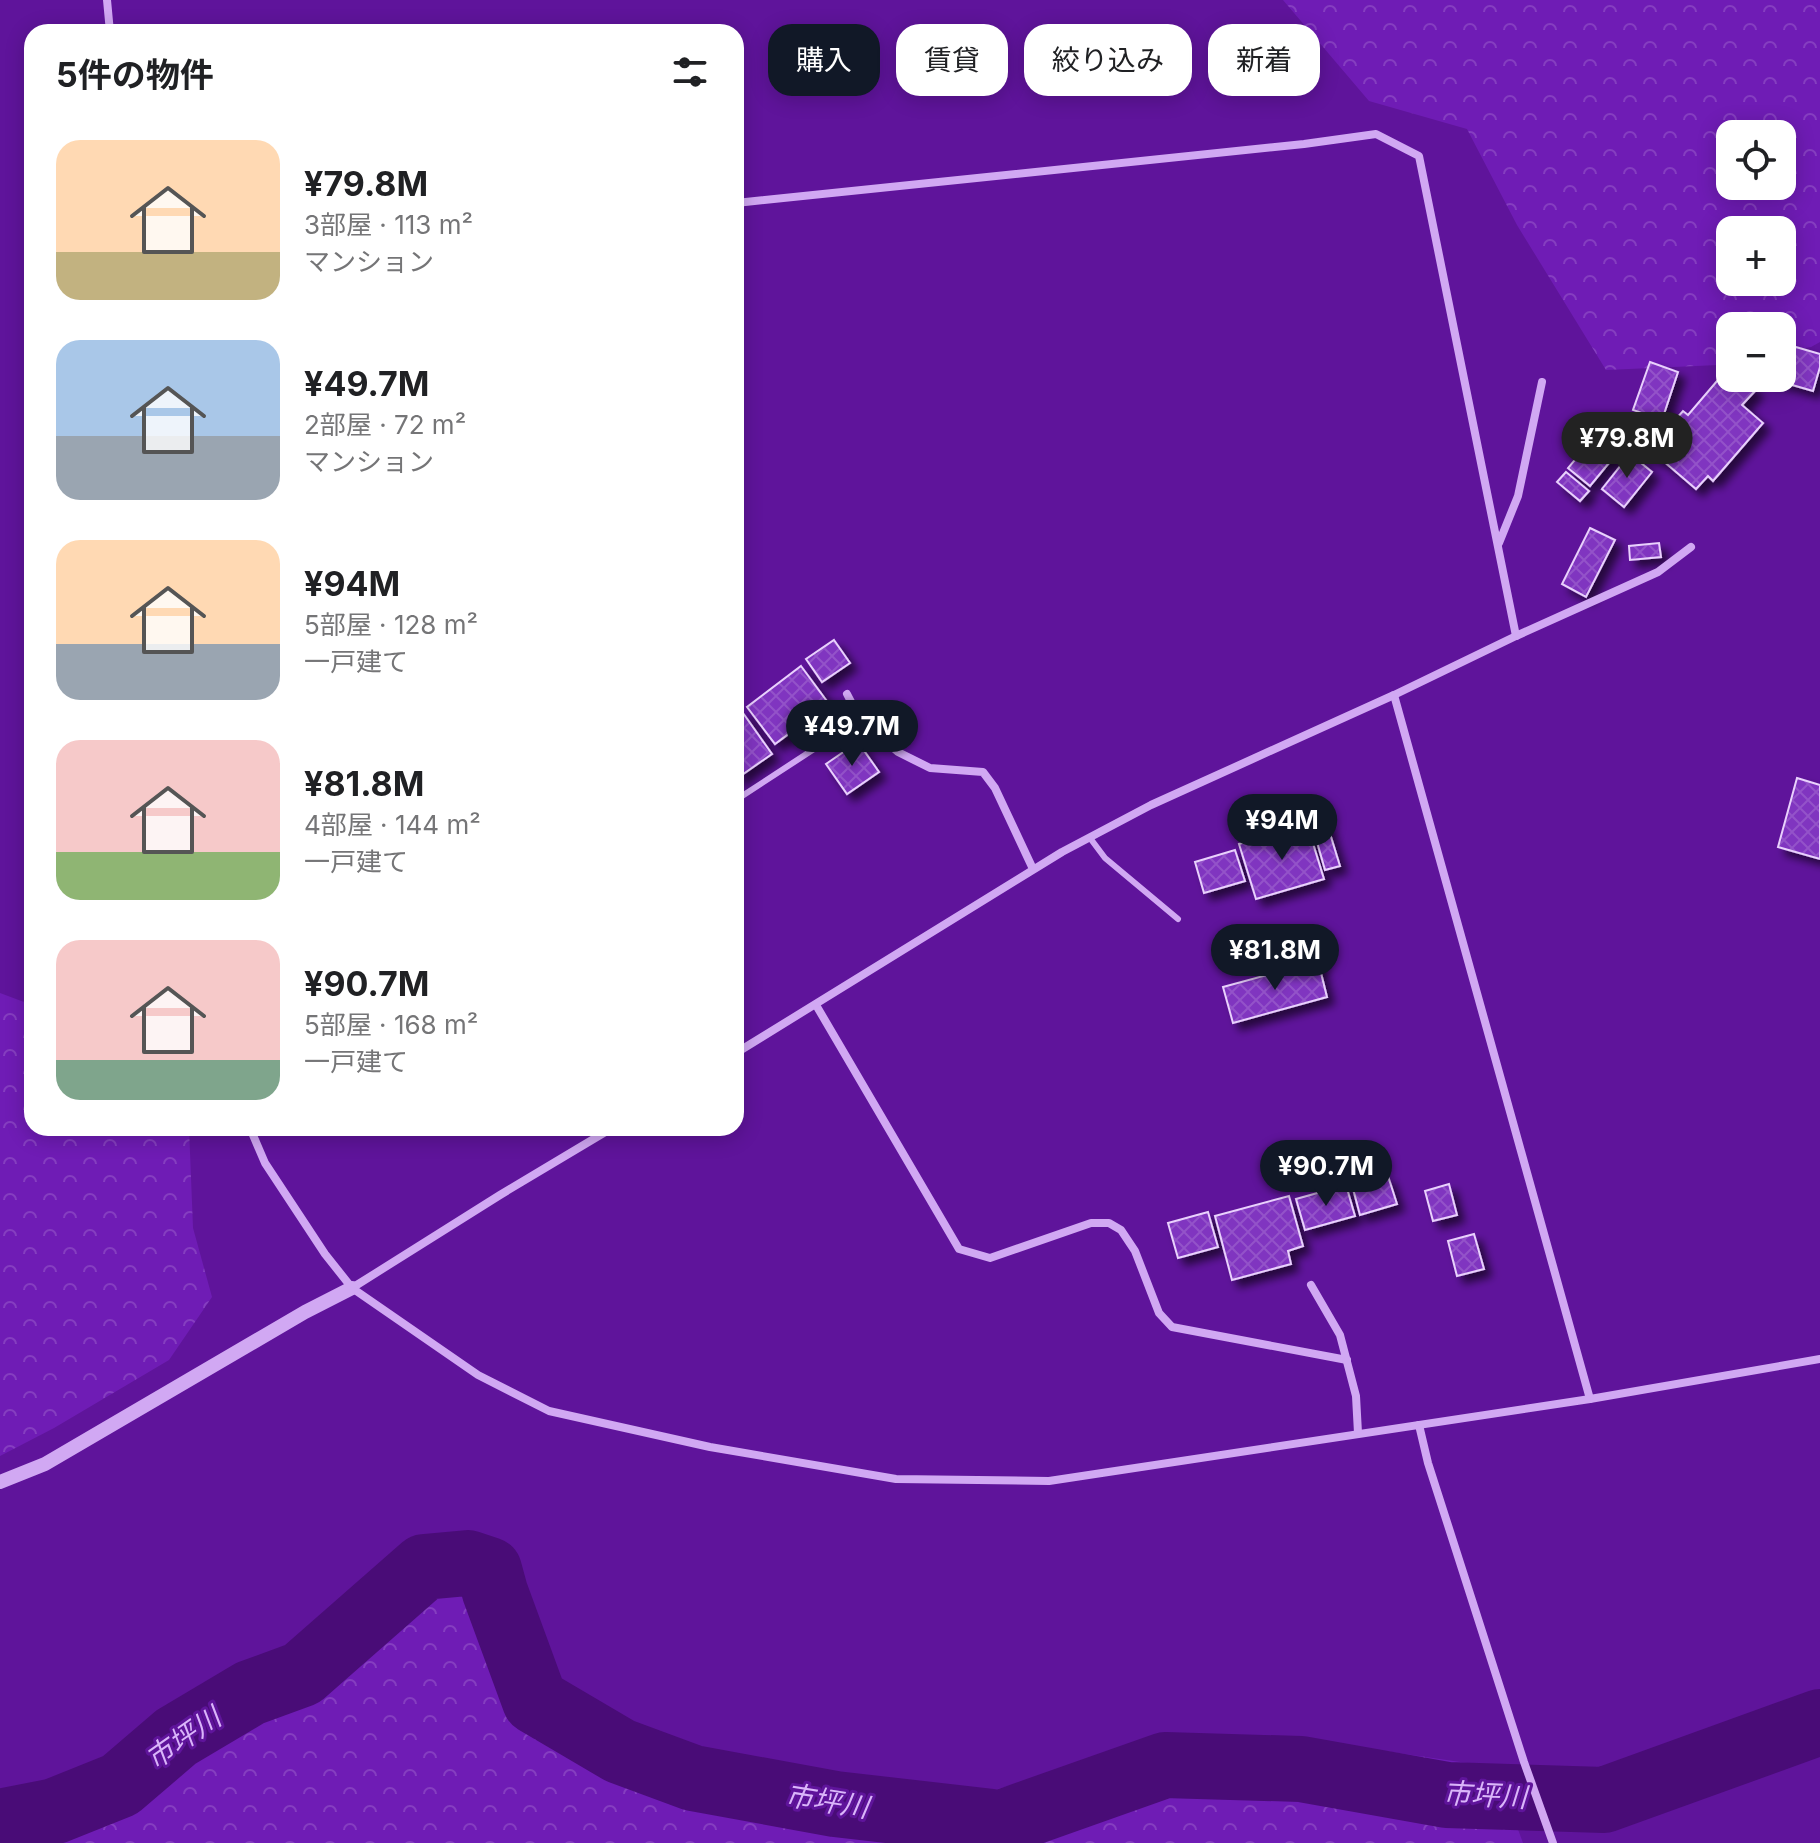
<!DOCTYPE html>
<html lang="ja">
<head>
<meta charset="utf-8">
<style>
  :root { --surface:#fff; --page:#f2f2f2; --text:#202124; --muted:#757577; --accent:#111827 }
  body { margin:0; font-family:Inter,"Noto Sans JP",sans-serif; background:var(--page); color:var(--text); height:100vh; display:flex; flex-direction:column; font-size:30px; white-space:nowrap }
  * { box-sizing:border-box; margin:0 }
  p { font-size:26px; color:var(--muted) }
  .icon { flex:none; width:44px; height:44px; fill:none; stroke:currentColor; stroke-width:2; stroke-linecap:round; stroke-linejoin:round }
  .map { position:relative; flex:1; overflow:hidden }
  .drawer { position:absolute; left:24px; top:24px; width:720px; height:1112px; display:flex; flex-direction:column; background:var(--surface); border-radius:24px; box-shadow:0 4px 20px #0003 }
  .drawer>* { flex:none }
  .hud { position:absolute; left:768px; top:24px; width:760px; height:72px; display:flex; gap:16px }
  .tools { position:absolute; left:1716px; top:120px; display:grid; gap:16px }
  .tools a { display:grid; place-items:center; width:80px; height:80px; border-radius:16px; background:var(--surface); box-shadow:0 4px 20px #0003; font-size:40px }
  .price { position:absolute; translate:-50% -68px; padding:0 18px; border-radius:28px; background:var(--accent); color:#fff; font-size:26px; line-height:52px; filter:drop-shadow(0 2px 4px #0008) }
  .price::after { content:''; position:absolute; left:50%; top:48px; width:24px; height:18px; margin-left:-12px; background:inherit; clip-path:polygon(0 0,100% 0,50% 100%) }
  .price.current { background:#222; color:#fff }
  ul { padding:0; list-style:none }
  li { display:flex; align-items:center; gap:24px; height:200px; padding:0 32px }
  li span { display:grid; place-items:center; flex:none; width:224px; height:160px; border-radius:24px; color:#555 }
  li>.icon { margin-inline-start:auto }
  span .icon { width:96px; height:96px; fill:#fffc; stroke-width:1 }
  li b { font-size:34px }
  h2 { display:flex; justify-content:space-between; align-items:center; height:96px; padding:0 32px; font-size:34px }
  .tag { padding:0 28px; border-radius:24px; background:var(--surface); box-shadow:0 4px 20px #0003; font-size:28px; line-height:72px }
  .tag.current { background:var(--accent); color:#fff }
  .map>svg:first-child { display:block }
  .forest { fill:url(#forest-crowns); fill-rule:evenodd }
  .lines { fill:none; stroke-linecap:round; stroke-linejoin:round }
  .river { stroke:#490c77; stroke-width:66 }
  .building { fill:url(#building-cross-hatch); stroke:#e9d1fd; stroke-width:2; filter:url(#shadow) }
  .service { stroke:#d1a8f3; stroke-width:6 }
  .minor { stroke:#d1a8f3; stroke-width:8 }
  .tertiary { stroke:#d1a8f3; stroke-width:14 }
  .labels { text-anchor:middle; stroke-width:6; stroke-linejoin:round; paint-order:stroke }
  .water-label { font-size:28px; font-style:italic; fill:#dab5fa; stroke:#5f149b }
</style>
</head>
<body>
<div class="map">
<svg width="1820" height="1843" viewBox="0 0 1820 1843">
  <defs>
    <pattern id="forest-crowns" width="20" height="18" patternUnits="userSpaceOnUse" patternTransform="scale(2)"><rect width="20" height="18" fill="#6f1cb5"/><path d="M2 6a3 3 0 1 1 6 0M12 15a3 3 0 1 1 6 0" fill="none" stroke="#853ec0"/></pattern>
    <pattern id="building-cross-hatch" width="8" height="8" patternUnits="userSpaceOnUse" patternTransform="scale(2)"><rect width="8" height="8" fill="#8034c0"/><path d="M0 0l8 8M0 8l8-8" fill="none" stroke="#9352c9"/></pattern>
    <filter id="shadow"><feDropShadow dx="7" dy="7" stdDeviation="4" flood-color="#0009"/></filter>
  </defs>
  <rect width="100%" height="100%" fill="#5f149b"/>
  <g class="forest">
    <path d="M1283 0H1820V342L1811 347 1782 352V326H1730V363L1718 365 1606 370 1517 225 1467 129 1369 101ZM1730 134H1782V186H1730ZM1730 230H1782V282H1730Z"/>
    <polygon points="0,993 32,1005 32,1128 189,1128 193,1228 212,1297 169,1360 54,1428 0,1456"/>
    <polygon points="444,1592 497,1599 560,1709 776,1788 969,1797 1178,1738 1294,1738 1495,1767 1523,1843 0,1843 0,1831 86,1802 229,1703 328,1667"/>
  </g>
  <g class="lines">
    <polyline class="river" points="0,1822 55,1811 120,1785 176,1737 250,1693 302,1674 424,1567 468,1563 489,1570 495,1592 535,1701 620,1751 693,1778 835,1804 1001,1823 1165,1765 1301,1769 1447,1795 1604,1800 1820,1722"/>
  </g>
  <g class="building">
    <polygon points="1782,343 1820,354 1820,367 1813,391 1768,378 1782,378"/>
    <polygon points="1650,362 1678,372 1662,420 1633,410"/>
    <polygon points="1729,367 1730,378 1741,378 1756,390 1742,405 1763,423 1713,481 1708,476 1696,489 1655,454 1672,434 1667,429 1683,411 1688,415"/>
    <polygon points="1601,429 1622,447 1590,486 1568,468"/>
    <polygon points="1630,454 1652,472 1624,507 1602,489"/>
    <polygon points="1566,472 1589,491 1580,501 1557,482"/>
    <polygon points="1590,528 1615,540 1586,597 1562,584"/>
    <polygon points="1659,543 1661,557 1630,560 1629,546"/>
    <polygon points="834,640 850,663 822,682 806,659"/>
    <polygon points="801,666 829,704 775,744 747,707"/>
    <polygon points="743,713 772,754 736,779 736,717"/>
    <polygon points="858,742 879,772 847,794 826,764"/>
    <polygon points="1797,778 1820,785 1820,859 1778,847"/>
    <polygon points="1307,824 1324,879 1256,899 1239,844"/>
    <polygon points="1327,824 1340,866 1325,870 1313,828"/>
    <polygon points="1235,850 1245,881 1204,893 1195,862"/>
    <polygon points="1318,961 1327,997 1233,1023 1223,987"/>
    <polygon points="1388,1176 1397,1204 1360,1215 1352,1185"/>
    <polygon points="1449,1184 1457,1215 1433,1221 1425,1191"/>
    <polygon points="1346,1185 1355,1216 1305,1230 1296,1199"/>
    <polygon points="1289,1196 1303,1246 1288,1251 1291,1264 1232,1280 1215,1216"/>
    <polygon points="1208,1212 1218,1247 1178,1258 1168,1223"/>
    <polygon points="1474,1234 1484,1269 1457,1276 1448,1241"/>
  </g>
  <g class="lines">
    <g class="service">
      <polyline points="736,800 860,719"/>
      <polyline points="1090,838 1105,858 1178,919"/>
    </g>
    <g class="minor">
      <polyline points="107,0 110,32"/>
      <polyline points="736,203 1304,144 1376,134 1419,156 1516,636"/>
      <polyline points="1499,543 1518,496 1542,382"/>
      <polyline points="847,694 860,719 898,752 930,768 983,772 995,788 1033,869"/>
      <polyline points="1394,695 1590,1399"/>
      <polyline points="816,1005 959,1249 990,1258 1091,1223 1109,1223 1121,1230 1135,1251 1159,1313 1172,1327 1347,1360"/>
      <polyline points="736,1053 1062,852 1151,805 1394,695 1516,636 1658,572 1691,547"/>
      <polyline points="250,1128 265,1163 325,1254 352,1288 478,1375 549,1411 710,1447 896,1479 1049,1481 1590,1399 1820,1359"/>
      <polyline points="1311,1285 1340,1335 1356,1396 1358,1433"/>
      <polyline points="352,1288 500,1195 612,1128"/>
      <polyline points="1419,1425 1428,1463 1524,1762 1553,1843"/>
    </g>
    <polyline class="tertiary" points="0,1482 45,1464 305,1312 352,1288"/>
  </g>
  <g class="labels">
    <g class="water-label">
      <text transform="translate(183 1738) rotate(-35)" y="10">市坪川</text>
      <text transform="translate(1485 1795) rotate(3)" y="10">市坪川</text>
      <text transform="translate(827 1801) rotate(9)" y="10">市坪川</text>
    </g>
  </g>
</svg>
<div class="tools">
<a><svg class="icon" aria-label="locate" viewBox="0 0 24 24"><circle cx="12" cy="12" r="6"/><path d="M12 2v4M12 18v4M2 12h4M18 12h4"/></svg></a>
<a>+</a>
<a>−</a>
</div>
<b class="price current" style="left:1627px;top:480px">¥79.8M</b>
<b class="price" style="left:852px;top:768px">¥49.7M</b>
<b class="price" style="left:1282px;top:862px">¥94M</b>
<b class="price" style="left:1275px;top:992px">¥81.8M</b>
<b class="price" style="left:1326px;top:1208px">¥90.7M</b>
<div class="hud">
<a class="tag current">購入</a>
<a class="tag">賃貸</a>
<a class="tag">絞り込み</a>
<a class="tag">新着</a>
</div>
<section class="drawer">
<h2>5件の物件<svg class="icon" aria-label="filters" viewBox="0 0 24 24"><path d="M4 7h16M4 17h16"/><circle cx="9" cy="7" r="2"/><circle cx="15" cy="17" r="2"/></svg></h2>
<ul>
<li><span style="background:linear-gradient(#ffd9b3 70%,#c2b280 0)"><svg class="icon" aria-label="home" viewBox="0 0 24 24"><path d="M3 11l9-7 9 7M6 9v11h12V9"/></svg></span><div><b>¥79.8M</b><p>3部屋 · 113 m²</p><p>マンション</p></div></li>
<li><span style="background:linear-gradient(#a9c7e8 60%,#9aa5b1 0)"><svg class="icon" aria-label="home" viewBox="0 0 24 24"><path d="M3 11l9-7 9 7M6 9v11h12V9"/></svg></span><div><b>¥49.7M</b><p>2部屋 · 72 m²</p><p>マンション</p></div></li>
<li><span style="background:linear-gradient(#ffd9b3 65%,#9aa5b1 0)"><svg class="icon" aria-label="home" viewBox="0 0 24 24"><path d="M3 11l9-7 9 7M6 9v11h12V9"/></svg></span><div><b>¥94M</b><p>5部屋 · 128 m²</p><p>一戸建て</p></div></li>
<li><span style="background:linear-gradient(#f6c9c9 70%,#8fb573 0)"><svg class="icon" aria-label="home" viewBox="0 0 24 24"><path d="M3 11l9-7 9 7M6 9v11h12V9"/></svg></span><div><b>¥81.8M</b><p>4部屋 · 144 m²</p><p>一戸建て</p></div></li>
<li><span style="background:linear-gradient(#f6c9c9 75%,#7fa58c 0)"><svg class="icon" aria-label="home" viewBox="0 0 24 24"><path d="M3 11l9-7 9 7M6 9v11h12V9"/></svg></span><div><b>¥90.7M</b><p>5部屋 · 168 m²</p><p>一戸建て</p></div></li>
</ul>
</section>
</div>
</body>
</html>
